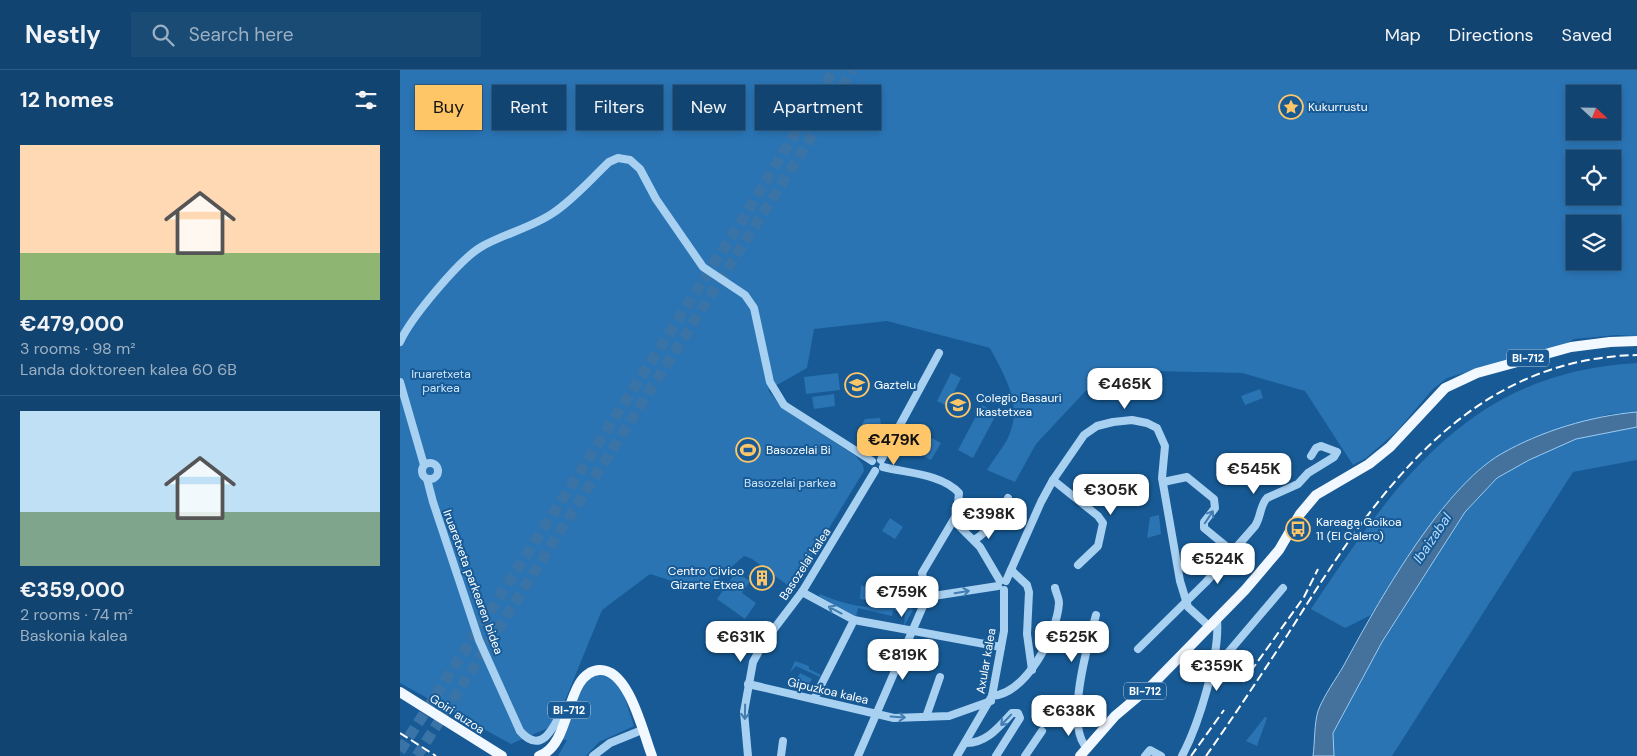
<!DOCTYPE html>
<html lang="en">
<head>
<meta charset="utf-8">
<style>
  :root { --surface:#114470; --page:#1a4b75; --text:#f1f3f6; --muted:#9cb0c3; --line:#305c83; --accent:#ffc668 }
  body { margin:0; font-family:"DM Sans",sans-serif; background:var(--page); color:var(--text); height:100vh; display:flex; flex-direction:column; font-size:19px; white-space:nowrap }
  * { box-sizing:border-box; margin:0 }
  p { font-size:16px; color:var(--muted) }
  .icon { flex:none; width:28px; height:28px; fill:none; stroke:currentColor; stroke-width:2; stroke-linecap:round; stroke-linejoin:round }
  .map { position:relative; flex:1; overflow:hidden }
  .drawer { display:flex; flex-direction:column; background:var(--surface); width:400px }
  .drawer>* { flex:none }
  .guide { position:absolute; left:15px; top:15px; width:475px; height:45px; display:flex; gap:10px }
  .needle { width:32px; rotate:112deg }
  .buttons { position:absolute; left:1166px; top:15px; display:grid; gap:10px }
  .buttons a { display:grid; place-items:center; width:55px; height:55px; border-radius:0px; background:var(--surface); box-shadow:0 2px 8px #0003,0 0 0 1px var(--line); font-size:25px }
  .price { position:absolute; translate:-50% -42px; padding:0 11px; border-radius:10px; background:#fff; color:#222; font-size:16px; line-height:32px; filter:drop-shadow(0 1px 2px #0008) }
  .price::after { content:''; position:absolute; left:50%; top:30px; width:15px; height:11px; margin-left:-8px; background:inherit; clip-path:polygon(0 0,100% 0,50% 100%) }
  .price.active { background:var(--accent); color:#111 }
  ul { padding:0; list-style:none }
  li { display:grid; align-content:center; gap:10px; height:265px; padding:0 20px }
  li+li { border-top:1px solid var(--line) }
  li span { display:grid; place-items:center; height:155px; border-radius:0px; color:#555 }
  li>.icon { margin-inline-start:auto }
  span .icon { width:90px; height:90px; fill:#fffc; stroke-width:1 }
  li b { font-size:21px }
  h2 { display:flex; justify-content:space-between; align-items:center; height:60px; padding:0 20px; font-size:21px }
  .tag { padding:0 18px; border-radius:0px; background:var(--surface); box-shadow:0 2px 8px #0003,0 0 0 1px var(--line); font-size:18px; line-height:45px }
  .tag.active { background:var(--accent); color:#111 }
  header { display:flex; align-items:center; gap:30px; box-sizing:border-box; height:70px; padding:0 25px; background:var(--surface); border-bottom:1px solid var(--line) }
  header strong { font-size:24px }
  nav { display:flex; gap:28px; margin-inline-start:auto; font-size:18px }
  .search { width:350px; height:45px; background:var(--page); display:flex; align-items:center; gap:12px; box-sizing:border-box; padding:0 18px; border-radius:0px; color:var(--muted); font-size:19px }
  main { display:flex; flex:1; min-height:0 }
  .map>svg:first-child { display:block }
  .green { fill:#2a74b4; fill-rule:evenodd }
  .water { fill:#44729d; stroke:#9bccf3 }
  .lines { fill:none; stroke-linecap:round; stroke-linejoin:round }
  .highway-tunnel { stroke:#3a73a5; stroke-width:11; stroke-dasharray:11 5.5; stroke-linecap:butt }
  .minor { stroke:#a8d0f1; stroke-width:8 }
  .major { stroke:#f2f8ff; stroke-width:10 }
  .rail { stroke:#fff; stroke-width:2; stroke-dasharray:9 4; stroke-linecap:butt }
  .oneway { stroke:#427db1 }
  .labels { text-anchor:middle; stroke-width:4; stroke-linejoin:round; paint-order:stroke }
  .shield { fill:#175a95; stroke:#b9cedf; stroke-width:1 }
  .shield-label { font-size:11px; font-weight:bold; fill:#fff }
  .poi-label { font-size:12px; fill:#fff; stroke:#175a95; text-anchor:start }
  .park-label { font-size:12px; fill:#d0e8fc; stroke:#175a95 }
  .street-label { font-size:12px; fill:#fff; stroke:#175a95 }
  .water-label { font-size:14px; font-style:italic; fill:#b5d9f8; stroke:#175a95 }
</style>
</head>
<body>
<header>
<strong>Nestly</strong>
<div class="search"><svg class="icon" aria-label="search" viewBox="0 0 24 24"><circle cx="10" cy="10" r="6"/><path d="M15 15l6 6"/></svg>Search here</div>
<nav><a>Map</a><a>Directions</a><a>Saved</a></nav>
</header>
<main>
<section class="drawer">
<h2>12 homes<svg class="icon" aria-label="filters" viewBox="0 0 24 24"><path d="M4 7h16M4 17h16"/><circle cx="9" cy="7" r="2"/><circle cx="15" cy="17" r="2"/></svg></h2>
<ul>
<li><span style="background:linear-gradient(#ffd9b3 70%,#8fb573 0)"><svg class="icon" aria-label="home" viewBox="0 0 24 24"><path d="M3 11l9-7 9 7M6 9v11h12V9"/></svg></span><div><b>€479,000</b><p>3 rooms · 98 m²</p><p>Landa doktoreen kalea 60 6B</p></div></li>
<li><span style="background:linear-gradient(#bfe0f5 65%,#7fa58c 0)"><svg class="icon" aria-label="home" viewBox="0 0 24 24"><path d="M3 11l9-7 9 7M6 9v11h12V9"/></svg></span><div><b>€359,000</b><p>2 rooms · 74 m²</p><p>Baskonia kalea</p></div></li>
</ul>
</section>
<div class="map">
<svg width="1237" height="686" viewBox="0 0 1237 686">
  <rect width="100%" height="100%" fill="#175a95"/>
  <g class="green">
    <path d="M0 0H1237V266L1217 265 1174 269 1162 276 1139 280 1047 308 1033 319 997 361 966 388 953 395 905 321 842 303 755 301 694 312 636 374 615 412 587 400C594 388 607 374 611 360 621 331 603 303 590 278L487 251 414 259 407 298 368 320 382 338 456 386 463 395 464 401 404 499 390 517 352 489 344 486 304 521 250 504 202 540 155 655 111 674 0 613ZM1175 24H1212V61H1175ZM1175 89H1212V126H1175ZM1175 154H1212V191H1175Z"/>
    <path d="M1237 293V342L1210 344 1141 365 1100 385 1072 408 1040 442 971 545 945 558 911 539C996 412 1069 302 1237 293Z"/>
    <polygon points="438,303 440,320 406,324 404,307"/>
    <polygon points="551,303 561,308 547,336 537,331"/>
    <polygon points="860,319 863,328 845,335 841,326"/>
    <polygon points="434,324 435,336 414,339 412,327"/>
    <polygon points="582,335 597,343 573,388 558,380"/>
    <polygon points="480,348 482,363 472,372 457,363 465,349"/>
    <polygon points="509,356 541,373 531,390 500,373"/>
    <polygon points="1237,357 1237,390 1173,402 992,686 934,686 933,663 982,572 1065,442 1097,408 1129,390 1175,367"/>
    <polygon points="759,445 761,464 747,468 750,447"/>
    <polygon points="490,448 503,457 495,469 482,461"/>
    <polygon points="336,502 350,511 342,523 356,533 345,549 317,529"/>
    <polygon points="461,515 487,530 490,526 499,531 478,532 460,529"/>
    <path d="M420 524C453 538 473 540 508 534L513 540 504 556 505 543 493 540 492 546 458 538 456 547 419 526Z"/>
    <polygon points="395,591 409,596 409,599 421,605 420,607 396,596 390,602"/>
    <polygon points="206,603 221,616 234,656 199,672 186,686 158,686 167,670 158,669 188,607"/>
    <polygon points="400,603 412,609 407,618 395,613"/>
    <polygon points="865,647 867,648 857,676 846,671"/>
  </g>
  <path class="water" d="M1237 342V357L1176 369 1129 390 1097 408 1065 442 982 572 933 663 934 686H913C915 672 914 654 918 641 924 625 936 609 944 595 977 534 1041 419 1101 384 1141 361 1191 346 1237 342Z"/>
  <g class="lines">
    <g class="highway-tunnel">
      <polyline points="0,681 339,155 434,0"/>
      <polyline points="17,686 416,60 452,0"/>
    </g>
    <g class="minor">
      <path d="M0 272C10 249 59 190 81 177 103 164 131 158 153 143 174 129 191 109 209 92L218 88 230 90 240 99 256 129 303 197 345 225 354 238 370 312 384 335 472 391"/>
      <polyline points="0,312 24,395"/>
      <polyline points="481,390 539,283"/>
      <circle cx="30" cy="401" r="8"/>
      <path d="M483 397C507 403 542 404 559 423L557 444 522 503 527 527"/>
      <path d="M27 409 33 432 79 570 120 661C142 686 154 657 164 637H170"/>
      <polyline points="653,410 698,446 703,453 698,476 678,495"/>
      <polyline points="763,412 787,407 814,429 815,438 804,452 804,458 832,481"/>
      <polyline points="554,451 580,477 600,511"/>
      <path d="M574 470C591 460 599 445 608 428"/>
      <polyline points="611,500 627,515 629,522 627,564 632,600"/>
      <polyline points="606,511 641,432 653,410 684,365 697,356 713,352 732,350 747,353 757,358 765,376 762,408 780,511 788,537 810,557"/>
      <polyline points="402,522 454,550 601,577"/>
      <polyline points="527,527 598,516"/>
      <path d="M738 579 806 512 855 456C861 447 860 435 867 428L898 414 908 403 934 387 937 382 921 376 916 378 911 386"/>
      <polyline points="814,584 826,585 883,518"/>
      <polyline points="348,614 494,648 549,646 591,631"/>
      <path d="M592 626C627 623 657 564 659 533 659 528 656 523 655 518"/>
      <polyline points="414,629 454,550"/>
      <polyline points="526,647 540,607"/>
      <path d="M565 673C586 674 599 657 612 643H618L620 648 596 686"/>
      <path d="M687 678C664 655 688 573 696 545"/>
      <polyline points="193,686 210,673 242,660"/>
      <polyline points="348,686 344,642 353,592 364,572 402,522 475,401"/>
      <polyline points="381,686 383,671"/>
      <polyline points="458,686 527,527"/>
      <polyline points="557,686 592,626 604,561 604,520"/>
      <polyline points="625,686 642,661"/>
      <polyline points="745,686 750,680 761,686"/>
      <path d="M782 686C799 654 820 585 817 550"/>
    </g>
    <g class="major">
      <polyline points="0,622 102,686"/>
      <path d="M139 686C173 675 164 603 199 600 229 598 243 663 252 686"/>
      <polyline points="680,686 715,646 753,614 845,520 879,480 900,444 916,425 969,394 990,377 1045,318 1077,303 1171,277 1210,272 1237,271"/>
    </g>
    <g class="rail">
      <polyline points="843,612 904,527 918,499"/>
      <polyline points="0,663 36,686"/>
      <polyline points="791,686 824,640"/>
      <path d="M806 686C834 646 861 605 888 564 971 432 1062 289 1237 285"/>
    </g>
  </g>
  <defs><path id="oneway-shaft" d="M-6 0H5M1.5-3L5.5 0L1.5 3" fill="none" stroke-width="1.6" stroke-linecap="round" stroke-linejoin="round" transform="scale(1.25)"/></defs>
  <g class="oneway">
    <use href="#oneway-shaft" transform="translate(809 447) rotate(-56)"/>
    <use href="#oneway-shaft" transform="translate(562 522) rotate(-9)"/>
    <use href="#oneway-shaft" transform="translate(435 540) rotate(-152)"/>
    <use href="#oneway-shaft" transform="translate(345 642) rotate(91)"/>
    <use href="#oneway-shaft" transform="translate(498 647) rotate(4)"/>
    <use href="#oneway-shaft" transform="translate(606 650) rotate(134)"/>
  </g>
  <defs>
    <g id="sight-ring" transform="scale(1.25)"><circle r="9.5" fill="#175a95" stroke="#ffc668" stroke-width="1.5"/><path d="M0-6L1.8-2.2L6-1.7L2.9 1.2L3.7 5.4L0 3.3L-3.7 5.4L-2.9 1.2L-6-1.7L-1.8-2.2Z" fill="#ffc668"/></g>
    <g id="school-ring" transform="scale(1.25)"><circle r="9.5" fill="#175a95" stroke="#ffc668" stroke-width="1.5"/><path d="M0-5L7-2L0 1L-7-2ZM-4 1L0 2.5L4 1V4Q0 6-4 4Z" fill="#ffc668"/></g>
    <g id="stadium-ring" transform="scale(1.25)"><circle r="9.5" fill="#175a95" stroke="#ffc668" stroke-width="1.5"/><path d="M0-5a6.5 5 0 1 0 0 10a6.5 5 0 1 0 0-10ZM-3.5-1.8h7v3.6h-7Z" fill="#ffc668"/></g>
    <g id="bus-ring" transform="scale(1.25)"><circle r="9.5" fill="#175a95" stroke="#ffc668" stroke-width="1.5"/><path d="M-5-6H5V4H4V6H2V4H-2V6H-4V4H-5ZM-3.5-4V0h7V-4ZM-3.5 1.2v1.5H-2V1.2ZM2 1.2v1.5H3.5V1.2Z" fill="#ffc668"/></g>
    <g id="building-ring" transform="scale(1.25)"><circle r="9.5" fill="#175a95" stroke="#ffc668" stroke-width="1.5"/><path d="M-4-6H4V6H1V3H-1V6H-4ZM-2.5-4.3h1.7v1.8h-1.7ZM.8-4.3h1.7v1.8H.8ZM-2.5-1h1.7V.8h-1.7ZM.8-1h1.7V.8H.8Z" fill="#ffc668"/></g>
  </defs>
  <g fill-rule="evenodd">
    <use href="#sight-ring" x="891" y="37"/>
    <use href="#school-ring" x="457" y="315"/>
    <use href="#school-ring" x="558" y="335"/>
    <use href="#stadium-ring" x="348" y="380"/>
    <use href="#bus-ring" x="898" y="459"/>
    <use href="#building-ring" x="362" y="508"/>
  </g>
  <g class="labels">
    <g class="shield">
      <rect x="1107" y="279.5" width="42" height="17" rx="4"/>
      <rect x="724" y="612.5" width="42" height="17" rx="4"/>
      <rect x="148" y="631.5" width="42" height="17" rx="4"/>
    </g>
    <g class="shield-label">
      <text x="1128" y="292">BI-712</text>
      <text x="745" y="625">BI-712</text>
      <text x="169" y="644">BI-712</text>
    </g>
    <g class="poi-label">
      <text x="908" y="41">Kukurrustu</text>
      <text x="474" y="319">Gaztelu</text>
      <text x="576" y="332">Colegio Basauri<tspan x="576" dy="14">Ikastetxea</tspan></text>
      <text x="366" y="384">Basozelai Bi</text>
      <text x="916" y="456">Kareaga Goikoa<tspan x="916" dy="14">11 (El Calero)</tspan></text>
      <text x="344" y="505" text-anchor="end">Centro Civico<tspan x="344" dy="14">Gizarte Etxea</tspan></text>
    </g>
    <g class="park-label">
      <text x="41" y="308">Iruaretxeta<tspan x="41" dy="14">parkea</tspan></text>
      <text x="390" y="417">Basozelai parkea</text>
    </g>
    <g class="street-label">
      <text transform="translate(405 494) rotate(-57)" y="4">Basozelai kalea</text>
      <text transform="translate(73 512) rotate(70)" y="4">Iruaretxeta parkearen bidea</text>
      <text transform="translate(586 591) rotate(-80)" y="4">Axular kalea</text>
      <text transform="translate(428 621) rotate(13)" y="4">Gipuzkoa kalea</text>
      <text transform="translate(57 644) rotate(33)" y="4">Goiri auzoa</text>
    </g>
    <g class="water-label">
      <text transform="translate(1032 468) rotate(-56)" y="5">Ibaizabal</text>
    </g>
  </g>
</svg>
<div class="buttons">
<a><svg class="needle" viewBox="-14 -14 28 28"><path d="M0-13l5 13h-10z" fill="#e53935"/><path d="M0 13l5-13h-10z" fill="#9cb0c3"/></svg></a>
<a><svg class="icon" aria-label="locate" viewBox="0 0 24 24"><circle cx="12" cy="12" r="6"/><path d="M12 2v4M12 18v4M2 12h4M18 12h4"/></svg></a>
<a><svg class="icon" aria-label="layers" viewBox="0 0 24 24"><path d="M12 4l9 5-9 5-9-5zM3 14l9 5 9-5"/></svg></a>
</div>
<b class="price" style="left:725px;top:340px">€465K</b>
<b class="price active" style="left:494px;top:396px">€479K</b>
<b class="price" style="left:854px;top:425px">€545K</b>
<b class="price" style="left:711px;top:446px">€305K</b>
<b class="price" style="left:589px;top:470px">€398K</b>
<b class="price" style="left:818px;top:515px">€524K</b>
<b class="price" style="left:502px;top:548px">€759K</b>
<b class="price" style="left:341px;top:593px">€631K</b>
<b class="price" style="left:672px;top:593px">€525K</b>
<b class="price" style="left:503px;top:611px">€819K</b>
<b class="price" style="left:817px;top:622px">€359K</b>
<b class="price" style="left:669px;top:667px">€638K</b>
<div class="guide">
<a class="tag active">Buy</a>
<a class="tag">Rent</a>
<a class="tag">Filters</a>
<a class="tag">New</a>
<a class="tag">Apartment</a>
</div>
</div>
</main>
</body>
</html>
